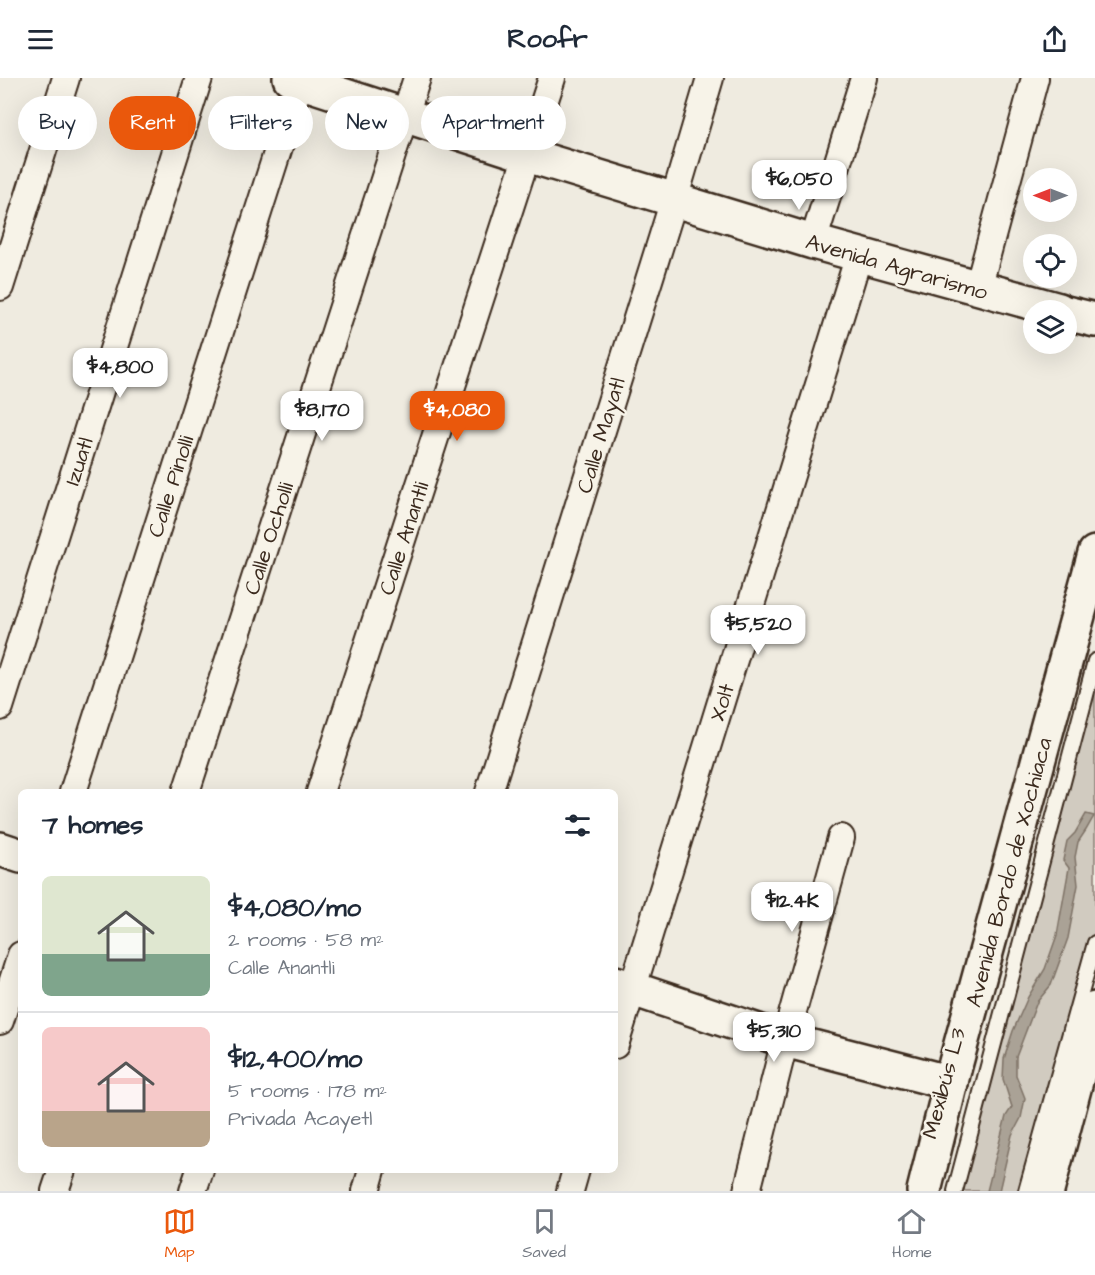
<!DOCTYPE html>
<html lang="en">
<head>
<meta charset="utf-8">
<style>
  :root { --surface:#fff; --page:#f2f2f3; --text:#1f2937; --muted:#747a83; --line:#e0e1e3; --accent:#ea580c }
  body { margin:0; font-family:"Architects Daughter",sans-serif; background:var(--page); color:var(--text); height:100vh; display:flex; flex-direction:column; font-size:22px; white-space:nowrap }
  * { box-sizing:border-box; margin:0 }
  p { font-size:20px; color:var(--muted) }
  .icon { flex:none; width:33px; height:33px; fill:none; stroke:currentColor; stroke-width:2; stroke-linecap:round; stroke-linejoin:round }
  .map { position:relative; flex:1; overflow:hidden }
  .details { position:absolute; left:18px; top:711px; width:600px; height:384px; display:flex; flex-direction:column; background:var(--surface); border-radius:9px; box-shadow:0 6px 24px #0002 }
  .details>* { flex:none }
  .top-card { position:absolute; left:18px; top:18px; width:600px; height:54px; display:flex; gap:12px }
  .needle { width:39px; rotate:270deg }
  .buttons { position:absolute; left:1023px; top:90px; display:grid; gap:12px }
  .buttons a { display:grid; place-items:center; width:54px; height:54px; border-radius:50%; background:var(--surface); box-shadow:0 6px 24px #0002; font-size:30px }
  .price { position:absolute; translate:-50% -51px; padding:0 14px; border-radius:12px; background:#fff; color:#222; font-size:20px; line-height:39px; filter:drop-shadow(0 2px 3px #0008) }
  .price::after { content:''; position:absolute; left:50%; top:36px; width:18px; height:14px; margin-left:-9px; background:inherit; clip-path:polygon(0 0,100% 0,50% 100%) }
  .price.active { background:var(--accent); color:#fff }
  ul { padding:0; list-style:none }
  li { display:flex; align-items:center; gap:18px; height:150px; padding:0 24px }
  li+li { border-top:2px solid var(--line) }
  li span { display:grid; place-items:center; flex:none; width:168px; height:120px; border-radius:9px; color:#555 }
  li>.icon { margin-inline-start:auto }
  span .icon { width:72px; height:72px; fill:#fffc; stroke-width:1 }
  li b { font-size:26px }
  h2 { display:flex; justify-content:space-between; align-items:center; height:72px; padding:0 24px; font-size:26px }
  .chip { padding:0 21px; border-radius:27px; background:var(--surface); box-shadow:0 6px 24px #0002; font-size:21px; line-height:54px }
  .chip.active { background:var(--accent); color:#fff }
  header { display:flex; justify-content:space-between; align-items:center; height:78px; padding:0 24px; background:var(--surface); font-size:27px; font-weight:700 }
  .tabs { display:flex; justify-content:space-around; align-items:center; height:84px; border-top:2px solid var(--line); background:var(--surface); font-size:16px; color:var(--muted) }
  .tabs a { display:grid; justify-items:center; gap:3px }
  .tabs .active { color:var(--accent) }
  .map>svg:first-child { display:block }
  .green { fill:#d1cbc0; stroke:#867a6f; stroke-width:1.5 }
  .water { fill:#aaa296; stroke:#7e7266; stroke-width:1.5 }
  .lines { fill:none; stroke-linecap:round; stroke-linejoin:round }
  .lane-casing { stroke:#3b2a1e; stroke-width:18 }
  .street-casing { stroke:#3b2a1e; stroke-width:30 }
  .secondary-casing { stroke:#3b2a1e; stroke-width:38 }
  .primary-casing { stroke:#3b2a1e; stroke-width:38 }
  .lane { stroke:#f7f3e8; stroke-width:14 }
  .street { stroke:#f7f3e8; stroke-width:26 }
  .secondary { stroke:#f7f3e8; stroke-width:33 }
  .primary { stroke:#f7f3e8; stroke-width:33 }
  .labels { text-anchor:middle; stroke-width:5; stroke-linejoin:round; paint-order:stroke }
  .street-label { font-size:22px; fill:#3b2a1e; stroke:#f7f3e8 }
</style>
</head>
<body>
<header><svg class="icon" aria-label="menu" viewBox="0 0 24 24"><path d="M4 6h16M4 12h16M4 18h16"/></svg>Roofr<svg class="icon" aria-label="share" viewBox="0 0 24 24"><path d="M12 15V3M7 8l5-5 5 5M5 13v7h14v-7"/></svg></header>
<div class="map">
<svg width="1095" height="1113" viewBox="0 0 1095 1113">
  <rect width="100%" height="100%" fill="#efebe0"/>
  <filter id="ink" filterUnits="userSpaceOnUse"><feTurbulence type="fractalNoise" baseFrequency=".0167" numOctaves="2"/><feDisplacementMap in="SourceGraphic" scale="12" xChannelSelector="R" yChannelSelector="G"/><feConvolveMatrix kernelMatrix="1 2 1 2 8 2 1 2 1" color-interpolation-filters="sRGB"/></filter>
  <g filter="url(#ink)">
    <polygon class="green" points="1095,602 1095,890 1045,1068 1034,1113 963,1113"/>
    <polygon class="water" points="1086,736 1094,738 1086,752 1078,764 1075,779 1078,807 1068,860 1051,907 1037,924 1016,979 1016,997 1025,1020 1021,1040 1012,1057 999,1113 987,1113 1006,1038 1012,1029 1003,1001 1004,981 1013,953 1028,919 1045,891 1057,857 1069,790 1063,782 1067,763 1075,755"/>
    <g class="lines">
      <g class="lane-casing">
        <g id="lane">
          <polyline points="955,1113 1095,583"/>
          <polyline points="1026,1113 1095,865"/>
        </g>
      </g>
      <g class="street-casing">
        <g id="street">
          <polyline points="813,164 864,0"/>
          <polyline points="0,209 66,0"/>
          <polyline points="978,210 1035,0"/>
          <polyline points="0,629 199,0"/>
          <polyline points="73,714 301,0"/>
          <polyline points="186,714 417,0"/>
          <polyline points="320,714 552,0"/>
          <polyline points="489,714 674,122 710,0"/>
          <polyline points="0,943 21,877"/>
          <polyline points="615,967 859,177"/>
          <polyline points="55,1113 62,1092"/>
          <polyline points="193,1113 200,1092"/>
          <polyline points="366,1113 372,1092"/>
          <polyline points="570,1113 576,1092"/>
          <polyline points="747,1113 785,962 841,760"/>
        </g>
      </g>
      <g class="secondary-casing">
        <g id="secondary">
          <polyline points="290,0 527,77 813,164 1059,232"/>
          <polyline points="1066,235 1095,242"/>
          <polyline points="0,771 21,778"/>
          <polyline points="615,905 785,962 951,1005"/>
        </g>
      </g>
      <g class="primary-casing">
        <g id="primary">
          <polyline points="924,1113 955,988 1095,475"/>
          <polyline points="1047,1113 1095,931"/>
        </g>
      </g>
      <use href="#lane" class="lane"/>
      <use href="#street" class="street"/>
      <use href="#secondary" class="secondary"/>
      <use href="#primary" class="primary"/>
    </g>
  </g>
  <g class="labels">
    <g class="street-label">
      <text transform="translate(897 188) rotate(16)" y="8">Avenida Agrarismo</text>
      <text transform="translate(600 357) rotate(-73)" y="8">Calle Mayatl</text>
      <text transform="translate(78 383) rotate(-72)" y="8">Izuatl</text>
      <text transform="translate(170 408) rotate(-72)" y="8">Calle Pinolli</text>
      <text transform="translate(268 460) rotate(-72)" y="8">Calle Ocholli</text>
      <text transform="translate(403 460) rotate(-72)" y="8">Calle Anantli</text>
      <text transform="translate(721 624) rotate(-73)" y="8">Xolt</text>
      <text transform="translate(1008 794) rotate(-75)" y="8">Avenida Bordo de Xochiaca</text>
      <text transform="translate(943 1005) rotate(-75)" y="8">Mexibús L3</text>
    </g>
  </g>
</svg>
<div class="buttons">
<a><svg class="needle" viewBox="-14 -14 28 28"><path d="M0-13l5 13h-10z" fill="#e53935"/><path d="M0 13l5-13h-10z" fill="#747a83"/></svg></a>
<a><svg class="icon" aria-label="locate" viewBox="0 0 24 24"><circle cx="12" cy="12" r="6"/><path d="M12 2v4M12 18v4M2 12h4M18 12h4"/></svg></a>
<a><svg class="icon" aria-label="layers" viewBox="0 0 24 24"><path d="M12 4l9 5-9 5-9-5zM3 14l9 5 9-5"/></svg></a>
</div>
<b class="price" style="left:799px;top:133px">$6,050</b>
<b class="price" style="left:120px;top:321px">$4,800</b>
<b class="price" style="left:322px;top:364px">$8,170</b>
<b class="price active" style="left:457px;top:364px">$4,080</b>
<b class="price" style="left:758px;top:578px">$5,520</b>
<b class="price" style="left:792px;top:855px">$12.4K</b>
<b class="price" style="left:774px;top:985px">$5,310</b>
<div class="top-card">
<a class="chip">Buy</a>
<a class="chip active">Rent</a>
<a class="chip">Filters</a>
<a class="chip">New</a>
<a class="chip">Apartment</a>
</div>
<section class="details">
<h2>7 homes<svg class="icon" aria-label="filters" viewBox="0 0 24 24"><path d="M4 7h16M4 17h16"/><circle cx="9" cy="7" r="2"/><circle cx="15" cy="17" r="2"/></svg></h2>
<ul>
<li><span style="background:linear-gradient(#dfe7d0 65%,#7fa58c 0)"><svg class="icon" aria-label="home" viewBox="0 0 24 24"><path d="M3 11l9-7 9 7M6 9v11h12V9"/></svg></span><div><b>$4,080/mo</b><p>2 rooms · 58 m²</p><p>Calle Anantli</p></div></li>
<li><span style="background:linear-gradient(#f6c9c9 70%,#b9a48a 0)"><svg class="icon" aria-label="home" viewBox="0 0 24 24"><path d="M3 11l9-7 9 7M6 9v11h12V9"/></svg></span><div><b>$12,400/mo</b><p>5 rooms · 178 m²</p><p>Privada Acayetl</p></div></li>
</ul>
</section>
</div>
<nav class="tabs">
<a class="active"><svg class="icon" aria-label="map" viewBox="0 0 24 24"><path d="M3 6l6-2 6 2 6-2v14l-6 2-6-2-6 2zM9 4v14M15 6v14"/></svg>Map</a>
<a><svg class="icon" aria-label="saved" viewBox="0 0 24 24"><path d="M7 4h10v16l-5-4-5 4z"/></svg>Saved</a>
<a><svg class="icon" aria-label="home" viewBox="0 0 24 24"><path d="M3 11l9-7 9 7M6 9v11h12V9"/></svg>Home</a>
</nav>
</body>
</html>
